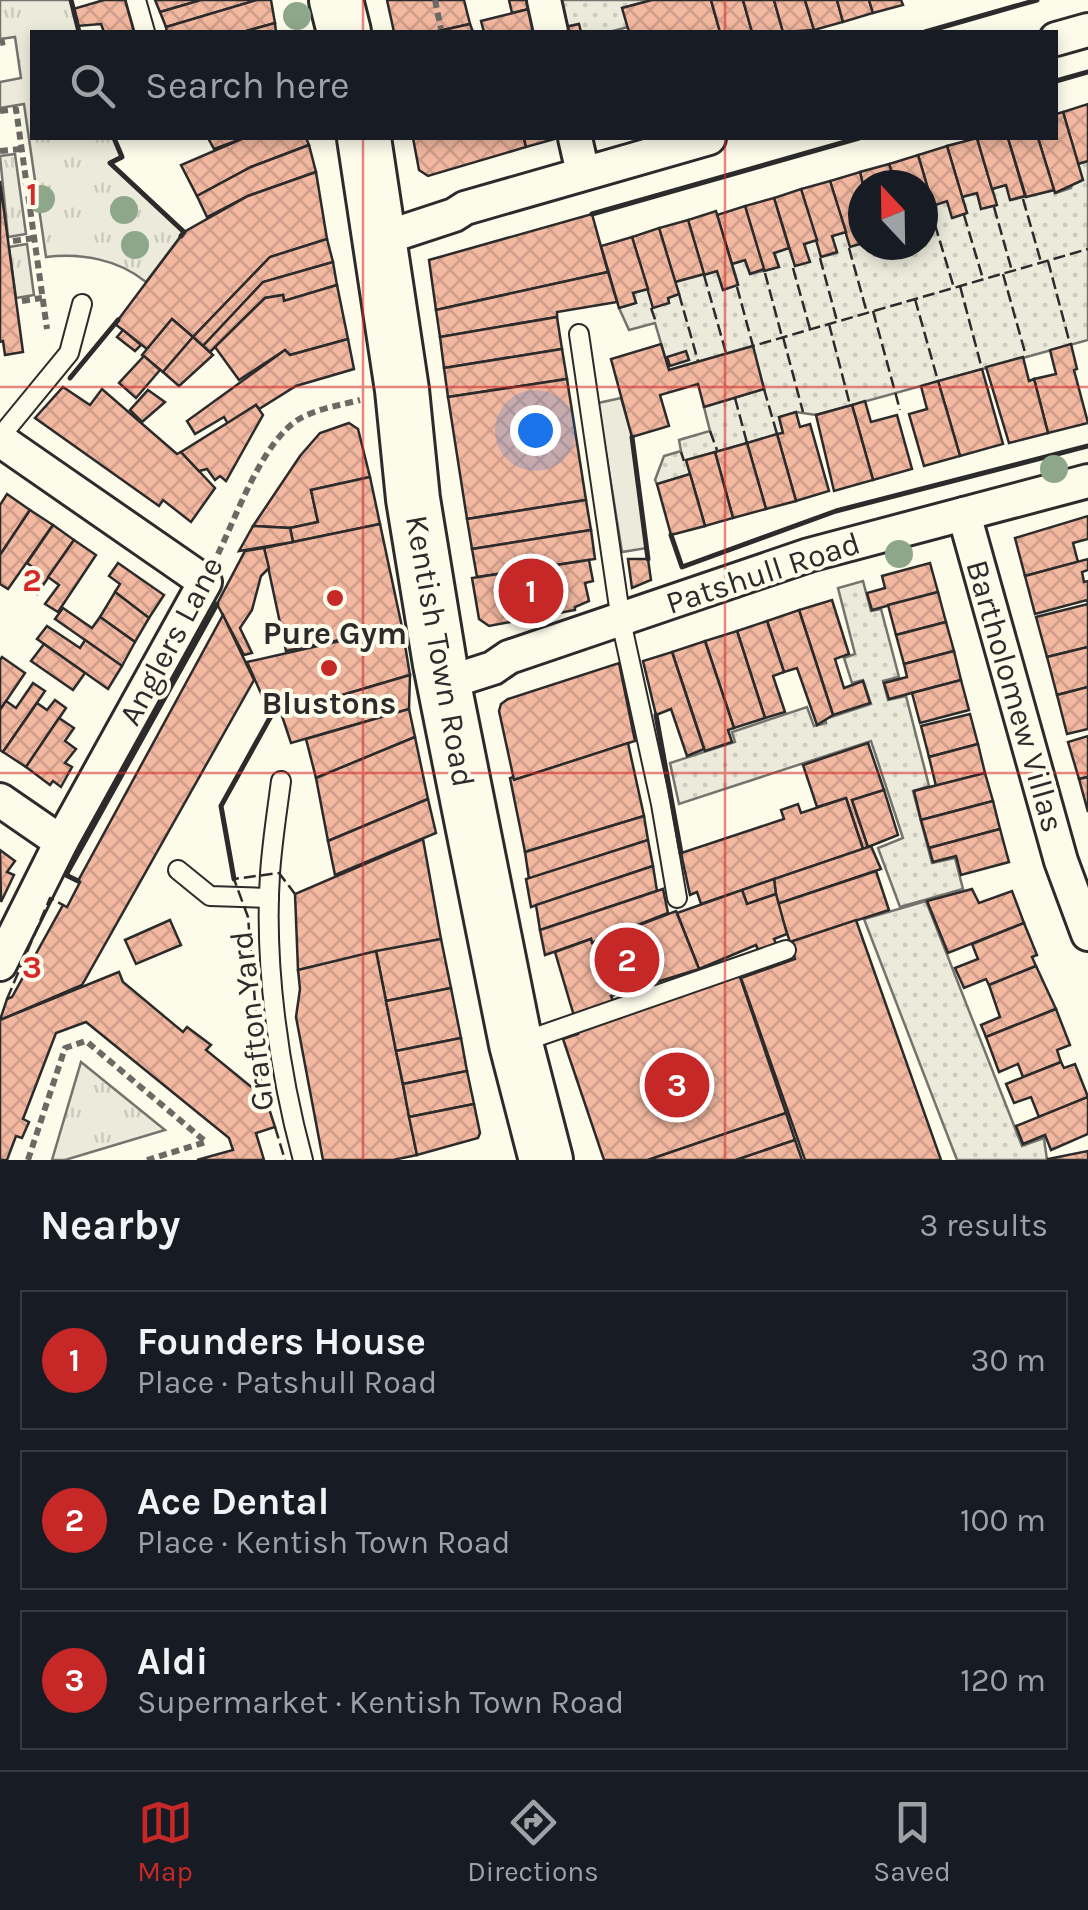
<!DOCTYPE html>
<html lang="en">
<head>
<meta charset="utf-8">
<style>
  body { margin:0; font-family:Karla,sans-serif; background:#242831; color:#f1f3f6 }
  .compass { position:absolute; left:848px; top:170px; width:90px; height:90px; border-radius:50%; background:#171b24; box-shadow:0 5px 15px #0003; rotate:338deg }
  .you { position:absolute; left:535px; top:430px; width:35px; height:35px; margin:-25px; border:8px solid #fff; border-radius:50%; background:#1a73e8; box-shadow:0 0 0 15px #1a73e833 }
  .badge { display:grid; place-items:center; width:65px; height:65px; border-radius:50%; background:#c62828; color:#fff; font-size:32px; font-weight:700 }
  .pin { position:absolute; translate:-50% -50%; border:5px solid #fff; box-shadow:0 2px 10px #0006 }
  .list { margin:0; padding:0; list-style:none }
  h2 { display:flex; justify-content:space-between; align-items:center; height:130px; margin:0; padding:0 40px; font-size:42px }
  h2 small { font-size:32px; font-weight:400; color:#9ea1a6 }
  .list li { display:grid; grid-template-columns:65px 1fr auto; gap:30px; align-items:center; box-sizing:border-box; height:140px; margin:0 20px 20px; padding:0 20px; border:2px solid #363941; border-radius:0px }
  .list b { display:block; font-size:38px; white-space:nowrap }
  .list p { margin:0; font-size:32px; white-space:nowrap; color:#9ea1a6 }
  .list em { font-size:32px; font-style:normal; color:#9ea1a6 }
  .icon { flex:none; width:55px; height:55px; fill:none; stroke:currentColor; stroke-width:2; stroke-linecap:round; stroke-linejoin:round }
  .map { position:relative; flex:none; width:1088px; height:1160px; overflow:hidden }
  .search { position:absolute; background:#171b24; box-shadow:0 5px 15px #0003; left:30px; right:30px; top:30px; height:110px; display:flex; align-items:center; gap:25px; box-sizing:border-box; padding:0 35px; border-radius:0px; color:#9ea1a6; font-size:38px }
  .sheet { height:610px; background:#171b24 }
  nav { display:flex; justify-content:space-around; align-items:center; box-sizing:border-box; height:140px; border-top:2px solid #363941; background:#171b24; font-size:28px; color:#9ea1a6 }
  nav a { display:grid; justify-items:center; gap:5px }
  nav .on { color:#c62828 }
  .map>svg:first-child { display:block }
</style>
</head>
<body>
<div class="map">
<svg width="1088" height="1160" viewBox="0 0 1088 1160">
  <defs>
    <pattern id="grass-tufts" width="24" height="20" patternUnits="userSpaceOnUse" patternTransform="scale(2.5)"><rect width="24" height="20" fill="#ecebdb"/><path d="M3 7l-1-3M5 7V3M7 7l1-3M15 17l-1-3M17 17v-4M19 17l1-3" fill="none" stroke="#cbcabc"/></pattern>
    <pattern id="garden-dots" width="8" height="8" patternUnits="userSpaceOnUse" patternTransform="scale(2.5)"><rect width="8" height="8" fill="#ecebdb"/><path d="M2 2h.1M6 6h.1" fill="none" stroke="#cbcabc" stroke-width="1.8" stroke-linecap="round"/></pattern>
    <pattern id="building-cross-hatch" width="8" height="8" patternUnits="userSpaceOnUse" patternTransform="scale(2.5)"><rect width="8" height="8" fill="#f2b8a0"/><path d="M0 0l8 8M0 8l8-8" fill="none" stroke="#d09e8a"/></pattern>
  </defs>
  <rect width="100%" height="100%" fill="#fdfbea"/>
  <g fill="url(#grass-tufts)" stroke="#74746e" stroke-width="2.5">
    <path d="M0 0H71L79 32H32V138H114L122 157 111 164 184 232 146 282C118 259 81 253 46 257L24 104 0 108V82L21 78 15 37 0 39Z"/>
    <path d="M15 154 26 234 8 237 0 156Z"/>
    <path d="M27 244 34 295 16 298 9 247Z"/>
    <path d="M81 1062 165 1130 65 1160H52Z"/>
  </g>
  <g fill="url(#garden-dots)" stroke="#74746e" stroke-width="2.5">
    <path d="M558 0H652L623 8 628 27 609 32H581L578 24 561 28Z"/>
    <path d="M1088 161V340L816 415 796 412 779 417 783 433 687 460 690 474 657 484 655 480 664 456 681 451 679 440 710 431 704 407 764 389 752 346 669 370 655 323 629 330 619 308 636 303 633 293 648 289 653 307 669 303 668 298 679 294 675 282 717 271 723 290 738 284 732 264 745 260 750 274 779 267 774 253 789 248 795 266 809 261 804 244 817 240 821 257 837 253 832 236 846 232 851 246 863 243 923 245V208L947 201 953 218 967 213 962 197 977 193 981 208 992 189 1006 185 1011 200 1054 190 1056 193 1071 188 1078 164Z"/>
    <path d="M863 581 871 611 881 609 899 677 883 681 888 700 906 696 929 786 913 791 932 863 955 858 963 889 900 907 878 848 903 838 871 741 679 804 670 763 735 742 732 732 807 707 814 726 826 723 825 719 871 704 863 680 852 683 844 658 855 654 838 588Z"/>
    <path d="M926 901 1022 1146 1044 1138 1047 1160H957L864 919Z"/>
  </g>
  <path fill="#eceadb" stroke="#74746e" stroke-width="2.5" d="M621 398 632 437 647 548 622 552 598 403Z"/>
  <g fill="url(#building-cross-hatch)" stroke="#2b2b2b" stroke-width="2.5">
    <path d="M104 0H125L134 32H104L101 24 77 26 73 9Z"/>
    <path d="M155 0H201L160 12Z"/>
    <path d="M201 0H257L166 27 160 12Z"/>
    <path d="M257 0H271L275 23 243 32H167L166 27Z"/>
    <path d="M387 0H464L470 24 434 32H394Z"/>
    <path d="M509 0H527L529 9 512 13Z"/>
    <path d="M652 0H711L720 32H629L622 8Z"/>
    <path d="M711 0H743L752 32H720Z"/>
    <path d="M743 0H774L783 32H752Z"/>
    <path d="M774 0H805L814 30 783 32Z"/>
    <path d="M805 0H837L843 22 814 30Z"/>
    <path d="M837 0H869L873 13 843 22Z"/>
    <path d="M869 0H901L903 5 873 13Z"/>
    <path d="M529 9 535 32H484L481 21Z"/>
    <path d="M275 23 276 32H243Z"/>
    <path d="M470 24 473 32H434L448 29Z"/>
    <path d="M579 24 581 32H563L561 28Z"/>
    <path d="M1088 104V161L1078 164 1063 112Z"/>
    <path d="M1063 112 1083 180 1055 193 1038 138H1056V114Z"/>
    <path d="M208 138H244L214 149Z"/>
    <path d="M244 138H306L309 145 251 167 197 196 181 165Z"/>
    <path d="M413 138H524L526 147 428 176 419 170Z"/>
    <path d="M524 138H558L526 147Z"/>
    <path d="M977 138 997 205 981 209 977 193 962 197 947 146Z"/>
    <path d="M977 138H1008L1025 196 1010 200 1006 185 992 189Z"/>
    <path d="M1008 138H1038L1054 190 1026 197Z"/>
    <path d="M309 145 316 172 248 196 207 217 197 196 251 167Z"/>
    <path d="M947 146 967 213 952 218 947 201 933 206 918 155Z"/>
    <path d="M918 155 933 206 923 208V185H896L889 164Z"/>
    <path d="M889 164 896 185H863L860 172Z"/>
    <path d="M316 172 327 239 270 257 193 337 172 319 147 349 115 324 184 232 248 196Z"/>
    <path d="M860 172 863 185V243L850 247 830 181Z"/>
    <path d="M0 181 23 352 5 355 3 341 0 342Z"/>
    <path d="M830 181 846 232 832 236 837 252 821 257 801 189Z"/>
    <path d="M801 189 817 240 804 244 810 262 795 266 774 198Z"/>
    <path d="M774 198 789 248 774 253 779 267 764 271 745 206Z"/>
    <path d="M745 206 764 269 750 274 745 260 732 264 717 215Z"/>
    <path d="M716 211 738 285 723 290 717 271 704 275 688 220Z"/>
    <path d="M592 214 608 272 436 310 429 260Z"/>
    <path d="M688 220 704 274 675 282 659 228Z"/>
    <path d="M659 228 679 294 668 298 669 303 653 308 632 237Z"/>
    <path d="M632 237 648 289 633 293 636 303 619 308 601 246Z"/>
    <path d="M327 239 333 262 263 282 203 346 193 337 270 257Z"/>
    <path d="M333 262 337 285 284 301 283 295 265 298 210 352 203 346 263 282Z"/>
    <path d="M608 272 617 302 557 312V317L440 337 436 310Z"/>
    <path d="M337 285 348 339 290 355 285 350 239 380 215 347 265 298 283 295 284 301Z"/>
    <path d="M557 317 562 349 444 368 440 337Z"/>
    <path d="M172 319 193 337 163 372 142 355Z"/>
    <path d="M123 330 141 345 135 351 117 337Z"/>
    <path d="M193 337 213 355 179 386 163 372Z"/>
    <path d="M348 339 354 369 296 386 259 409 256 405 228 424 224 417 195 434 187 421 285 350 290 355Z"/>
    <path d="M661 344 669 370 753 346 764 389 704 407 698 384 660 395 669 426 632 437 611 359Z"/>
    <path d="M1071 344 1077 369 1074 370 1088 423 1048 433 1034 379 1056 374 1050 350Z"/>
    <path d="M562 349 567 379 448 397 444 368Z"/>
    <path d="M686 351 689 360 670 366 667 357Z"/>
    <path d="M144 356 160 370 136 398 119 383Z"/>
    <path d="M1023 357 1029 381 1034 379 1048 433 1009 443 986 367Z"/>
    <path d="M982 369 1003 444 960 456 938 381Z"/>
    <path d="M567 379 586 500 467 519 448 397Z"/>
    <path d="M938 381 960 456 924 466 909 414 927 409 921 386Z"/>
    <path d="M63 387 90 405 102 389 177 454 181 452 215 488 191 522 163 500 159 506 35 418Z"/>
    <path d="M148 390 165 402 142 422 130 410Z"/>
    <path d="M865 401 871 422 897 415 912 469 873 480 852 405Z"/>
    <path d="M256 405 263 415 226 481 220 476 215 480 207 469 199 471 181 452Z"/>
    <path d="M852 405 873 480 834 491 816 415Z"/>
    <path d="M796 412 800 427 810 424 829 491 796 501 777 434 783 433 779 417Z"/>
    <path d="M349 423 358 429 370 477 311 490 318 522 290 528 253 526 300 456 320 433Z"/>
    <path d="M777 434 796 501 766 509 747 443Z"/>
    <path d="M747 443 766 509 733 518 715 452Z"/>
    <path d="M715 452 733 518 705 526 686 460Z"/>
    <path d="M690 474 705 526 671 535 657 484Z"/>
    <path d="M370 477 380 524 293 542 290 528 318 522 311 490Z"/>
    <path d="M7 494 30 510 0 555V505Z"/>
    <path d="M586 500 591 530 472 549 467 519Z"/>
    <path d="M30 510 53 525 8 589 0 584V555Z"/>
    <path d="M1088 516V539L1073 543 1078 562 1025 576 1015 538Z"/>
    <path d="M380 524 402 627 286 651 264 548Z"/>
    <path d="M53 525 74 540 37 594 24 585 35 569 27 563Z"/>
    <path d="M253 526 290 528 293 542 239 551Z"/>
    <path d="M591 530 595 559 477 577 472 549Z"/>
    <path d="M74 540 96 555 58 612 45 604 59 585 48 577Z"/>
    <path d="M264 548 269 568 261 576 252 610 240 628 252 653 244 655 217 604 245 551Z"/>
    <path d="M628 559H648L651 580 632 588Z"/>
    <path d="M1088 559V570L1082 572 1084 582 1088 581V604L1087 600 1035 614 1025 576Z"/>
    <path d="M589 560 593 581 585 583 589 601 575 607V610L489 626 479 619 472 578Z"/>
    <path d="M118 563 164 595 149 618 115 592 120 584 109 576Z"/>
    <path d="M930 563 938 592 872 610 867 593 885 588 882 576Z"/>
    <path d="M115 592 149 618 135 642 100 617Z"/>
    <path d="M938 592 946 622 896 635 888 605Z"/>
    <path d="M832 600 849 654 835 659 844 688 863 681 870 703 833 715 799 610Z"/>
    <path d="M1088 604V647L1047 657 1036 617Z"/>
    <path d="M63 608 92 628 100 617 135 642 122 666 55 619Z"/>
    <path d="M799 610 833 715 817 725 797 668 784 672 767 621Z"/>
    <path d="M223 615 254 680 82 985 0 1020 7 999 12 997 63 905 67 907 80 882 78 881Z"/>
    <path d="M767 621 784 672 773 676 785 712 765 718 737 631Z"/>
    <path d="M946 622 954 651 904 664 896 635Z"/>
    <path d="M47 626 80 648 85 640 122 666 108 689 37 639Z"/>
    <path d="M402 627 410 675 271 716 247 662Z"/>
    <path d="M737 631 765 718 734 728 705 641Z"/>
    <path d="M705 641 734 728 728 730 732 742 705 751 672 652Z"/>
    <path d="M44 644 85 673 73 690 31 661Z"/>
    <path d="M1088 647V687L1057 695 1047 657Z"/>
    <path d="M954 651 961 680 889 699 884 683 907 677 904 664Z"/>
    <path d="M672 652 704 749 687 756 671 709 656 715 643 661Z"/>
    <path d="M2 657 25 673 0 710V660Z"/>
    <path d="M619 663 635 741 514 780 499 711 501 704 508 699Z"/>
    <path d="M410 675 409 709 291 743 281 713Z"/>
    <path d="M961 680 969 710 920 723 912 693Z"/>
    <path d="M33 683 45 691 3 752 0 750V710L6 701 16 708Z"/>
    <path d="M1088 687V729L1067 734 1057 695Z"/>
    <path d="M55 700 66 708 26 767 3 752 37 703 47 710Z"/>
    <path d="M409 709 415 737 316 778 306 739Z"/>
    <path d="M970 714 978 744 929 757 921 726Z"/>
    <path d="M59 718 74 728 65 741 76 749 65 763 72 767 61 787 53 781 50 785 26 767Z"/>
    <path d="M1088 736V777L1079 779 1068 742Z"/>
    <path d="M415 737 428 799 328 841 316 778Z"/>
    <path d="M628 743 644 816 525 852 510 778 513 777 514 780Z"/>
    <path d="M868 743 884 790 852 800 868 847 863 849 846 798 817 807 803 765Z"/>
    <path d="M978 744 985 773 936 786 929 757Z"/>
    <path d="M985 773 993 801 921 820 914 791Z"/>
    <path d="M1088 777V812L1079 779Z"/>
    <path d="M884 790 898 835 868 847 852 800Z"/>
    <path d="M846 798 863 849 701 904 697 892 690 895 681 853 784 819 781 810 798 804 801 813Z"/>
    <path d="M428 799 436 833 335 875 328 841Z"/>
    <path d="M993 801 1000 829 929 848 921 820Z"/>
    <path d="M644 816 648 840 529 879 525 852Z"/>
    <path d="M1000 829 1009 862 961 875 956 856 933 862 929 848Z"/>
    <path d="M423 839 441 939 298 970 295 894Z"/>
    <path d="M648 840 653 866 531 907 526 879Z"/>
    <path d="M871 846 881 869 777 904 774 879Z"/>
    <path d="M0 850 15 861 7 872 14 875 1 902Z"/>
    <path d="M653 866 657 891 540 930 536 905Z"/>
    <path d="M876 871 889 910 790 942 777 904Z"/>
    <path d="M774 879 776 894 747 904 742 890Z"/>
    <path d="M663 889 668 913 592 943 591 939 545 955 540 930Z"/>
    <path d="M972 889 979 903 1012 891 1024 923 948 953 927 901Z"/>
    <path d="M742 890 747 904 776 894 787 934 774 939 777 946 759 952 756 945 699 969 677 913Z"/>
    <path d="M676 911 699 969 611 996 614 1003 574 1016 555 952 591 939 592 943Z"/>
    <path d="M170 920 181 945 136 964 125 940Z"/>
    <path d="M856 920 941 1160H805L741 978 795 959 790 942Z"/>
    <path d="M1024 923 1037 955 1032 957 1036 966 989 985 986 979 964 988 955 968 978 959 972 944Z"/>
    <path d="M441 939 451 988 386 1001 376 951Z"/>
    <path d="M376 951 417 1155 393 1160H323L296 1017 300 989 298 970Z"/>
    <path d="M1036 966 1056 1009 986 1037 981 1025 1000 1017 989 985Z"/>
    <path d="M738 971 786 1113 648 1160H604L563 1039 578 1034 575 1027Z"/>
    <path d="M119 972 123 982 183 1032 187 1027 211 1045 206 1050 255 1090 262 1087 275 1127 256 1133 264 1160H197L233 1150 229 1138 86 1022 56 1033 23 1119 29 1122 22 1138 16 1136 7 1160H0V1020Z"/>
    <path d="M451 988 461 1038 396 1051 386 1001Z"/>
    <path d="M1056 1009 1070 1045 1057 1050 1061 1062 1023 1077 1018 1064 999 1072 986 1037Z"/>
    <path d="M461 1038 467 1071 403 1084 396 1051Z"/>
    <path d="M1061 1062 1064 1068 1075 1064 1088 1097 1039 1117 1031 1097 1014 1103 1006 1084Z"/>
    <path d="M467 1071 474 1104 409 1117 403 1084Z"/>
    <path d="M1088 1097V1134L1051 1150 1045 1135 1023 1144 1016 1126Z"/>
    <path d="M474 1104 480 1133 478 1138 417 1155 409 1117Z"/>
    <path d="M786 1113 795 1140 736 1160H648Z"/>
    <path d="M795 1140 802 1160H736Z"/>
    <path d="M1088 1151V1160H1048V1159Z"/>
  </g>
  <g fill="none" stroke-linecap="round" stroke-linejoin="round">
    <defs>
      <g id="lane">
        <path d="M136 0 145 32"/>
        <path d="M579 334 621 621 661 804 677 898"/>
        <path d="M0 437 69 353 82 304"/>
        <path d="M281 781C277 812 272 843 270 874 264 965 279 1072 303 1160"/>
        <path d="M178 870 210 896 269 898"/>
        <path d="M522 1042 786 950"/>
      </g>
      <g id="street">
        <path d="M544 0 551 32"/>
        <path d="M1056 39 1088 30"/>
        <path d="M575 138 583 173"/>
        <path d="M381 239 454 215 465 208 709 138"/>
        <path d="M0 440 205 582 61 842 0 964"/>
        <path d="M964 514 1061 861 1088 934"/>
        <path d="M443 684 493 668 509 657 809 555 1088 481"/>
        <path d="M0 800 61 842"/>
      </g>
      <g id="primary">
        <path d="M336 0 344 32"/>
        <path d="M364 138 402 390 413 499 440 664 516 1044 546 1160"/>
      </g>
    </defs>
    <use href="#lane" stroke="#2b2b2b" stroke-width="22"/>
    <use href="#street" stroke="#2b2b2b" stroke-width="38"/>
    <use href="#primary" stroke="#2b2b2b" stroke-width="58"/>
    <g stroke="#6a6964" stroke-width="6" stroke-dasharray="8 5" stroke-linecap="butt">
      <path d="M435 0 441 29"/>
      <path d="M0 43 5 42"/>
      <path d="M0 111 16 109 47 329"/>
      <path d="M0 151 21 149"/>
      <path d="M13 241 34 238"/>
      <path d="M22 301 42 298"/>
      <path d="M218 554C237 515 262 442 299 419 316 409 341 405 360 400"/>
      <path d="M28 1160 65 1048 86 1041 206 1142 147 1160"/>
    </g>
    <use href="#lane" stroke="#fdfbea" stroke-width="18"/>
    <use href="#street" stroke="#fdfbea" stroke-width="32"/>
    <use href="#primary" stroke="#fdfbea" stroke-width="52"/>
    <g stroke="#2b2b2b" stroke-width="2.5" stroke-dasharray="12 5" stroke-linecap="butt">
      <path d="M1023 199 1041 262"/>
      <path d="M994 207 1012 271"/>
      <path d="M930 208 954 288"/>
      <path d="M964 215 983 279"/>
      <path d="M849 248 867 313"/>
      <path d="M820 258 837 321"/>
      <path d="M1048 261 1070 344"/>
      <path d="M793 268 810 329"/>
      <path d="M765 273 782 337"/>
      <path d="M1003 274 1026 356"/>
      <path d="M704 275 726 353"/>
      <path d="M960 286 982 369"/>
      <path d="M737 287 753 346 1088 249"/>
      <path d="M679 294 698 361"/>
      <path d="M915 299 938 381"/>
      <path d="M651 308 656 322"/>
      <path d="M873 311 900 410"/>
      <path d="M829 324 850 405"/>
      <path d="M783 337 803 412"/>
      <path d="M764 389 777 434"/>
      <path d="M735 398 747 443"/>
      <path d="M710 431 717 450"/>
      <path d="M681 452 684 461"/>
      <path d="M7 999 50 898 63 905"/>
      <path d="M262 1087 248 917 234 879 279 873 295 894"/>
      <path d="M275 1127 285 1160"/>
    </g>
    <g stroke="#2b2b2b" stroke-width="5">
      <path d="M71 0 79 32"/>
      <path d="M925 32 1037 0"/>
      <path d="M1056 81 1088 72"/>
      <path d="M114 138 122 157 110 163 184 232 181 236"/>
      <path d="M592 214 859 138"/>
      <path d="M70 378 118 320"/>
      <path d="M632 437 648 559"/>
      <path d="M671 535 682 567 836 511 1088 446"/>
      <path d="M656 715 681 853"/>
      <path d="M234 879 221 806 271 716"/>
      <path d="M78 881 66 875 217 604"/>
    </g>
  </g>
  <g fill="#8ea78a">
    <circle cx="297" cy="16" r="14"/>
    <circle cx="41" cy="199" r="14"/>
    <circle cx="124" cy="210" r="14"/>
    <circle cx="135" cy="245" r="14"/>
    <circle cx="1054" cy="469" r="14"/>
    <circle cx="899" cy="554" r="14"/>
  </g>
  <path fill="none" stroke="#d62828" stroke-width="2.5" stroke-opacity="0.55" d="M363 0V32M725 0V32M363 138V1160M725 138V1160M0 387H1088M0 773H1088"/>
  <g fill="#c62828" stroke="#fdfbea" stroke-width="4">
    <circle cx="335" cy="598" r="10"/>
    <circle cx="329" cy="668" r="10"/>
  </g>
  <g text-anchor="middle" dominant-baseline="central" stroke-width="8" stroke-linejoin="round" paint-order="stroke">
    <g font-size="32" fill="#2b2b2b" stroke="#fdfbea">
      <text transform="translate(763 573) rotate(-18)">Patshull Road</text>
      <text transform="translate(171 641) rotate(-62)">Anglers Lane</text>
      <text transform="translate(440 651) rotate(80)">Kentish Town Road</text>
      <text transform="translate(1015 696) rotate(74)">Bartholomew Villas</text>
      <text transform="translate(252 1021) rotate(-97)">Grafton Yard</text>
    </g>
    <g font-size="32" font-weight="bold" fill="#2b2b2b" stroke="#fdfbea">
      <text x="335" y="633">Pure Gym</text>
      <text x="329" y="703">Blustons</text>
    </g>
  </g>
  <g font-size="32" text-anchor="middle" font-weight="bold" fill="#d62828" stroke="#fdfbea" stroke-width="8" stroke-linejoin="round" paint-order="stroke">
    <text x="32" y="205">1</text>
    <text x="32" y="591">2</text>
    <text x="32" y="978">3</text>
  </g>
</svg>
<svg class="compass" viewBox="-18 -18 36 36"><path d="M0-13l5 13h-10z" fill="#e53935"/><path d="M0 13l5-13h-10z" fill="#9ea1a6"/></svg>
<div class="you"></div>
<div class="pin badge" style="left:531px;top:591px">1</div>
<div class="pin badge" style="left:627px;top:960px">2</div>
<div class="pin badge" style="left:677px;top:1085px">3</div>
<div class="search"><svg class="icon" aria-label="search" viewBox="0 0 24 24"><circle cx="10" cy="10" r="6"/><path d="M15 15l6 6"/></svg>Search here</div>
</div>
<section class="sheet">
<h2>Nearby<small>3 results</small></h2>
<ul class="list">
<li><span class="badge">1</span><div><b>Founders House</b><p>Place · Patshull Road</p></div><em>30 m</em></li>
<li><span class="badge">2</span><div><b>Ace Dental</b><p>Place · Kentish Town Road</p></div><em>100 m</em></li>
<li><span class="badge">3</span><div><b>Aldi</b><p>Supermarket · Kentish Town Road</p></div><em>120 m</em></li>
</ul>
</section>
<nav>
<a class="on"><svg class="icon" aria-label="map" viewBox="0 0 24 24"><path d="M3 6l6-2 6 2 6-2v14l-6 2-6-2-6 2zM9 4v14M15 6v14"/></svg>Map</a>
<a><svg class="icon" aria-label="directions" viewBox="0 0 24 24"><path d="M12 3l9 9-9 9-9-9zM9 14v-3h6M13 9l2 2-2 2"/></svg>Directions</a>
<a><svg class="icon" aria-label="saved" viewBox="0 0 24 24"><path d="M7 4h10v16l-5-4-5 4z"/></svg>Saved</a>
</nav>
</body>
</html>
